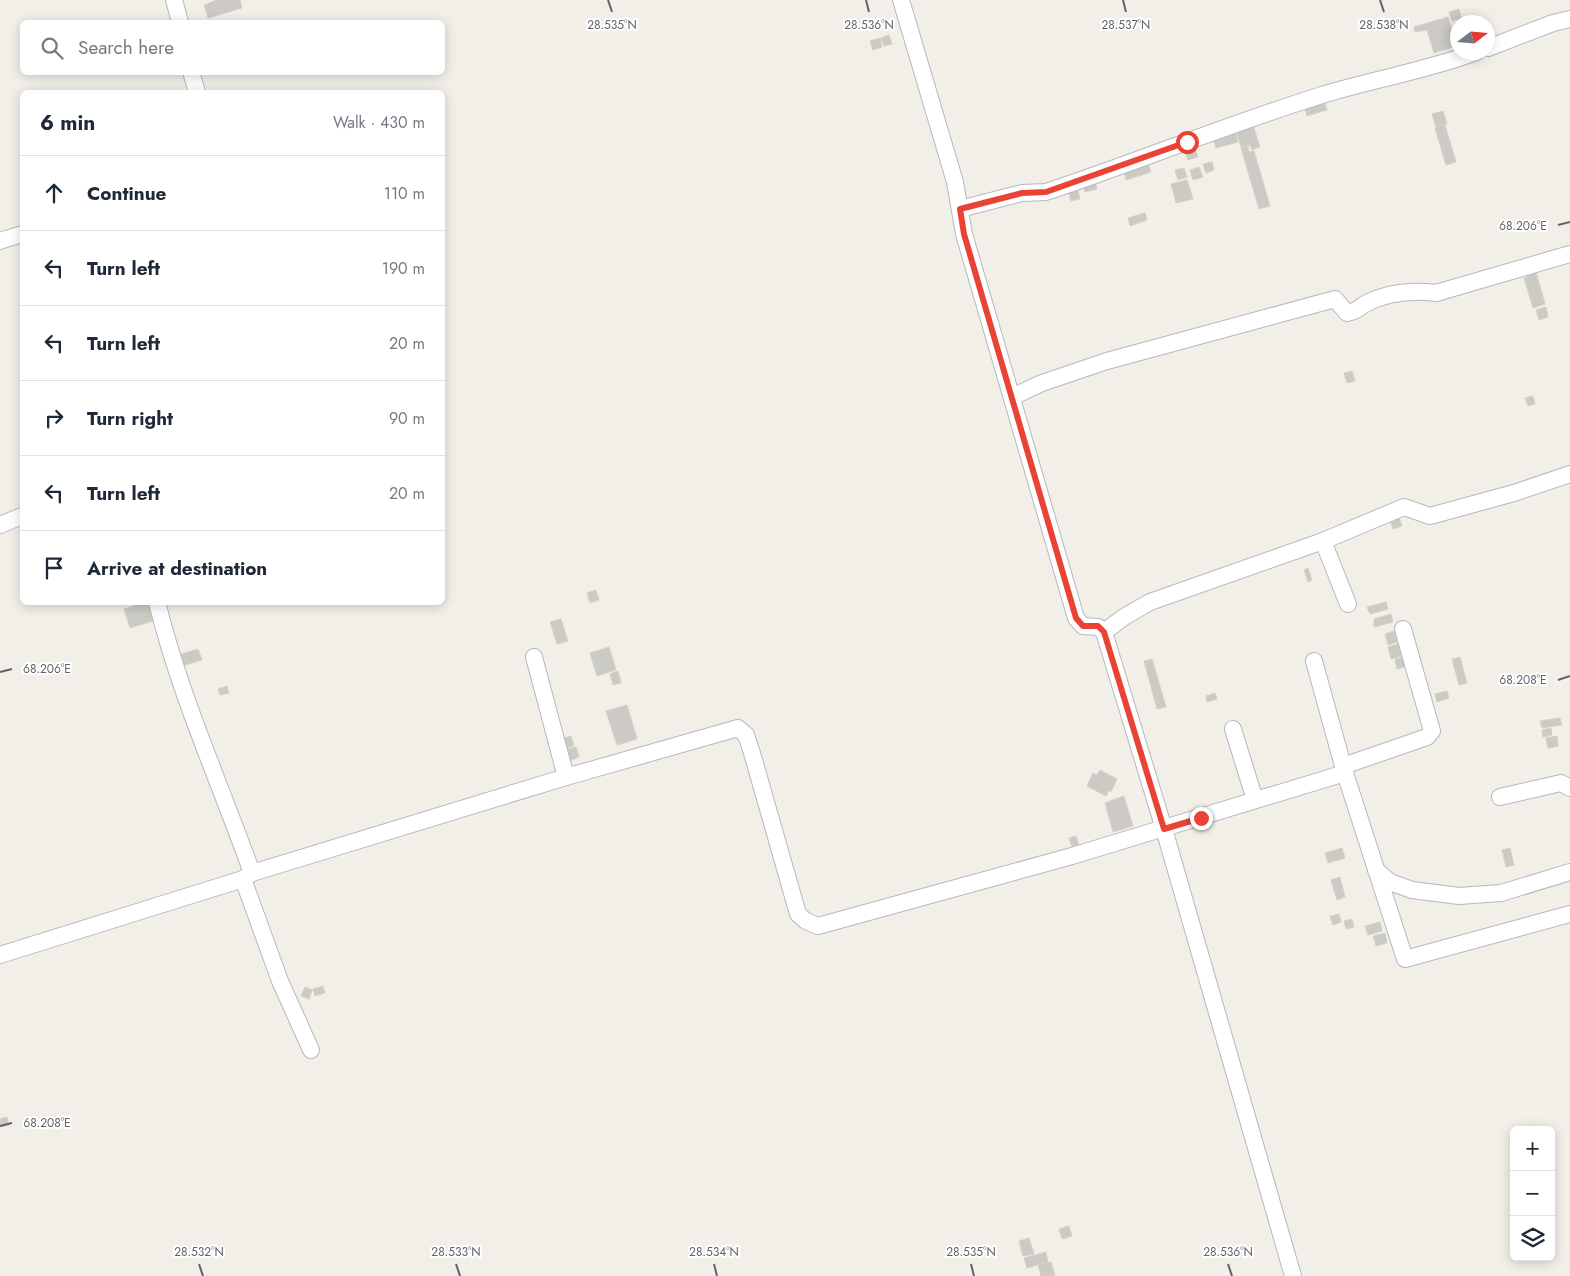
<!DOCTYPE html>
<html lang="en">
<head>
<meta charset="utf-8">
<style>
  body { margin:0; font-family:Jost,sans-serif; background:#f2f2f3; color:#1f2937 }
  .controls { position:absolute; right:15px; bottom:15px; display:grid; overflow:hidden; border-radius:8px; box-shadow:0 2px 12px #0003 }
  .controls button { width:45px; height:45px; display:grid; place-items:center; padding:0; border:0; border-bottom:1px solid #e0e1e3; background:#fff; color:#1f2937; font:25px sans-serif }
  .compass { position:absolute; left:1450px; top:15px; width:45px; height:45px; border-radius:50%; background:#fff; box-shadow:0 2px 12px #0003; rotate:74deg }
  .stop { position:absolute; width:15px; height:15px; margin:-11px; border:4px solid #ea4335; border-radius:50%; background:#fff }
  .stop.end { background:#ea4335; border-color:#fff; box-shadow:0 1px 5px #0008 }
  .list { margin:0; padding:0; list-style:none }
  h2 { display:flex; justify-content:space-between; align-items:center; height:65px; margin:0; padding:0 20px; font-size:21px }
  h2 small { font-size:16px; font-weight:400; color:#747a83 }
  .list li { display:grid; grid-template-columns:32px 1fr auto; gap:15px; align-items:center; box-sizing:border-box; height:75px; padding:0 20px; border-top:1px solid #e0e1e3 }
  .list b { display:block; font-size:19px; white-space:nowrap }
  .list em { font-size:16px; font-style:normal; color:#747a83 }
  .icon { flex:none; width:28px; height:28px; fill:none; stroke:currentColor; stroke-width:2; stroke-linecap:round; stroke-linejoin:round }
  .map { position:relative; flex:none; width:1570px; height:1276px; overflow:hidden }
  .search { position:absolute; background:#fff; box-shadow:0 2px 12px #0003; left:20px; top:20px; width:425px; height:55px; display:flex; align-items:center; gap:12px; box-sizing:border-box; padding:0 18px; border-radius:8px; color:#747a83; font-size:19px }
  .panel { position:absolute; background:#fff; box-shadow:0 2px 12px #0003; left:20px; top:90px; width:425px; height:515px; border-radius:8px }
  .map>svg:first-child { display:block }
</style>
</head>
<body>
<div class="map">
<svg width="1570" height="1276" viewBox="0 0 1570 1276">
  <rect width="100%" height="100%" fill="#f1efe8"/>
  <g fill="#cccac5" stroke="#d6d1c6">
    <path d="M240 0 242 8 208 18 204 5 217 0Z"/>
    <path d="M1459 9 1461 18 1452 21 1449 12Z"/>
    <path d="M1448 17 1456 46 1434 53 1427 30 1415 32 1414 27Z"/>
    <path d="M889 35 892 44 884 46 881 38Z"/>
    <path d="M880 38 882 47 873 50 870 41Z"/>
    <path d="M1324 100 1327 110 1307 116 1304 106Z"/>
    <path d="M1443 111 1447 124 1436 127 1432 114Z"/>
    <path d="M1253 125 1260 147 1252 150 1250 145 1241 147 1236 130Z"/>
    <path d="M1445 125 1456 162 1446 165 1435 128Z"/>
    <path d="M1235 131 1238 142 1216 148 1213 138Z"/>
    <path d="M1248 146 1249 152 1254 151 1270 206 1259 209 1241 148Z"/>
    <path d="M1195 148 1198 157 1188 160 1185 151Z"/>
    <path d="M1212 162 1214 170 1206 173 1203 164Z"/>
    <path d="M1148 163 1151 172 1126 180 1124 170Z"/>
    <path d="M1199 167 1203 177 1193 180 1190 170Z"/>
    <path d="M1184 168 1187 177 1178 180 1175 170Z"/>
    <path d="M1187 180 1193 199 1176 203 1171 184Z"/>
    <path d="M1095 181 1097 189 1085 192 1082 184Z"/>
    <path d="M1077 187 1080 199 1071 201 1068 190Z"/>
    <path d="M1145 213 1147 220 1130 226 1128 218Z"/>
    <path d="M1535 269 1545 304 1533 308 1524 278 1528 277 1526 271Z"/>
    <path d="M1546 307 1548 317 1539 320 1536 310Z"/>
    <path d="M1352 371 1355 381 1347 383 1344 373Z"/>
    <path d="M1533 396 1535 404 1528 406 1525 398Z"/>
    <path d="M1398 514 1402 526 1393 529 1389 517Z"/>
    <path d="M1308 568 1312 580 1308 582 1304 570Z"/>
    <path d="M596 590 599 600 590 603 587 593Z"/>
    <path d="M146 602H150L156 620 130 628 124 609Z"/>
    <path d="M1386 602 1388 609 1370 614 1367 607Z"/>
    <path d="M1391 614 1393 622 1374 627V619Z"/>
    <path d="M561 619 568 641 557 644 550 622Z"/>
    <path d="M1394 631 1397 642 1388 645 1385 634Z"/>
    <path d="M1398 644 1401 656 1391 659 1388 647Z"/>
    <path d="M609 647 616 670 597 676 590 653Z"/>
    <path d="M198 649 202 660 178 667 175 656Z"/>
    <path d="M1404 657 1407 666 1397 669 1395 659Z"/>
    <path d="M1460 657 1467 683 1459 685 1452 659Z"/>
    <path d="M1152 659 1166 707 1157 709 1144 661Z"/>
    <path d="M618 671 621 683 613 685 610 674Z"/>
    <path d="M227 686 229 693 220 695 218 689Z"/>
    <path d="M1447 691 1449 698 1437 702 1435 694Z"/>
    <path d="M1215 693 1217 699 1207 702 1206 696Z"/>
    <path d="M627 705 637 739 617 745 606 711Z"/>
    <path d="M1560 718 1562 725 1542 728 1540 721Z"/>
    <path d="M1551 728 1552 735 1543 737 1542 730Z"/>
    <path d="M571 736 574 746 562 750 558 740Z"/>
    <path d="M1557 736 1558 746 1548 748 1546 738Z"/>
    <path d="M576 747 579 757 569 761 565 750Z"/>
    <path d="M1100 770 1117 779 1111 792 1109 790 1106 796 1087 786 1093 773 1097 775Z"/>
    <path d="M1124 796 1133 826 1113 832 1105 803Z"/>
    <path d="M1076 836 1079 845 1072 847 1069 838Z"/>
    <path d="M1342 848 1345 858 1328 863 1325 853Z"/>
    <path d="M1510 848 1514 865 1506 867 1502 850Z"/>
    <path d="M1340 877 1345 897 1337 900 1331 880Z"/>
    <path d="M1339 914 1341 922 1333 925 1330 916Z"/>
    <path d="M1352 919 1354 927 1346 929 1344 921Z"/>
    <path d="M1380 922 1382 931 1368 935 1365 926Z"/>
    <path d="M1385 933 1387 943 1376 946 1373 936Z"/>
    <path d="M323 986 325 993 315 996 313 989Z"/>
    <path d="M305 987 312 990 309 999 301 996Z"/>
    <path d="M7 1117 9 1125 1 1127 0 1119Z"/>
    <path d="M1069 1226 1072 1236 1062 1239 1059 1229Z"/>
    <path d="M1029 1238 1034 1254 1023 1256 1019 1241Z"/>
    <path d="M1046 1252 1048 1262 1027 1268 1024 1258Z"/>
    <path d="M1051 1262 1055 1276H1041L1038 1265Z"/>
  </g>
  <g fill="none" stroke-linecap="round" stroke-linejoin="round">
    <defs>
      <g id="minor">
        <path d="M174 0 180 22"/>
        <path d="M901 0 955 182 964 234 1076 618 1083 626 1098 627 1104 632 1164 829 1293 1276"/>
        <path d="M1488 48 1553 23 1570 19"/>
        <path d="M191 72 197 92"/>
        <path d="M960 209 1022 193 1046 192C1139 161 1229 124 1322 95 1373 79 1426 71 1476 52"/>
        <path d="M0 241 22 234"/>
        <path d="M1012 397 1042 383 1107 361 1335 299 1347 313C1361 310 1357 308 1367 303 1389 292 1412 290 1436 293L1570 254"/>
        <path d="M0 525 22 516"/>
        <path d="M1323 541 1348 604"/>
        <path d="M157 602C180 696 220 783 252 873"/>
        <path d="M1104 632 1124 617 1150 602 1323 541 1404 507 1430 516 1514 493 1570 474"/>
        <path d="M534 657 566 777"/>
        <path d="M1314 661 1345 773 1405 959 1570 914"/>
        <path d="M1233 729 1255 800"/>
        <path d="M1343 766 1427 737 1432 731 1403 629"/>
        <path d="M1500 797 1561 783 1570 788"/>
        <path d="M1376 870 1390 882 1412 890 1459 896 1501 893 1570 872"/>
        <path d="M243 879 280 981 311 1050"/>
        <path d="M0 955 243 879 252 873 566 777 738 728 746 735 752 753 798 914 806 921 818 926 1072 856 1345 773"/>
      </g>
    </defs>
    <use href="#minor" stroke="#b5b8bc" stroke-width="18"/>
    <use href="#minor" stroke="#fff" stroke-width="16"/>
  </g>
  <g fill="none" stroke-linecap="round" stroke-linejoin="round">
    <path stroke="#ea4335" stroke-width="6" d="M1187 142 1046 192 1022 193 960 209 964 234 1076 618 1083 626H1098L1104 632 1164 829 1201 818"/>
  </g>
  <path fill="none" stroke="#5f6368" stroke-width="2" d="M608 0 612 12M866 0 869 12M1123 0 1126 12M1380 0 1384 12M1558 225 1570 222M0 672 12 669M1558 680 1570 676M0 1126 12 1123M199 1264 203 1276M456 1264 460 1276M714 1264 717 1276M971 1264 974 1276M1228 1264 1232 1276"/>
  <g font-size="12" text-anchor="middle" fill="#5f6368" stroke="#fff" stroke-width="4" stroke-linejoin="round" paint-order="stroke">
    <text x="612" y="29">28.535°N</text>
    <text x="869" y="29">28.536°N</text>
    <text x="1126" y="29">28.537°N</text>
    <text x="1384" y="29">28.538°N</text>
    <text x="1523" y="230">68.206°E</text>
    <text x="47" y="673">68.206°E</text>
    <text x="1523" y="684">68.208°E</text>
    <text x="47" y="1127">68.208°E</text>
    <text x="199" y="1256">28.532°N</text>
    <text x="456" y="1256">28.533°N</text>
    <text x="714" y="1256">28.534°N</text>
    <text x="971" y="1256">28.535°N</text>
    <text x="1228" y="1256">28.536°N</text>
  </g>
</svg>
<div class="controls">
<button>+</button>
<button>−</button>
<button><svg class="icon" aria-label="layers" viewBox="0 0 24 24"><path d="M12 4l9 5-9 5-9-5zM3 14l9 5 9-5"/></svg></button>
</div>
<svg class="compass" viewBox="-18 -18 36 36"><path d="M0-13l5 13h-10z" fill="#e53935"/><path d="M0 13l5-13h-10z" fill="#747a83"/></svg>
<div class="stop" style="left:1187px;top:142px"></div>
<div class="stop end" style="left:1201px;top:818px"></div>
<div class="search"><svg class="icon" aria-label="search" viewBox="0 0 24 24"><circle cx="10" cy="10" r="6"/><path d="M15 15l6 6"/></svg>Search here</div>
<section class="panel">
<h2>6 min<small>Walk · 430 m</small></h2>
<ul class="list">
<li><svg class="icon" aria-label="ahead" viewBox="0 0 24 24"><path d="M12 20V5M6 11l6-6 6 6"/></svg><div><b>Continue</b></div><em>110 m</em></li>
<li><svg class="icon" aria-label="left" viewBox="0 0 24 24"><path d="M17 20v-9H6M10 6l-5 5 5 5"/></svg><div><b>Turn left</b></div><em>190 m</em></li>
<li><svg class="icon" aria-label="left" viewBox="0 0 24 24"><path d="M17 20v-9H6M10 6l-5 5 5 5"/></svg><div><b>Turn left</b></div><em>20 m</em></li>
<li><svg class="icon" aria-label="right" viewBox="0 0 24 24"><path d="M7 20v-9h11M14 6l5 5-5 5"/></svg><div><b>Turn right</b></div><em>90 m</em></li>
<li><svg class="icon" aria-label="left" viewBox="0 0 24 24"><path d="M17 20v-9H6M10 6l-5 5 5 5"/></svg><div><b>Turn left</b></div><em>20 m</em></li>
<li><svg class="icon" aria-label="arrive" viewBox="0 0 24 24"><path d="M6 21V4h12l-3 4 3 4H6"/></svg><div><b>Arrive at destination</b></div></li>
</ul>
</section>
</div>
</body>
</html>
